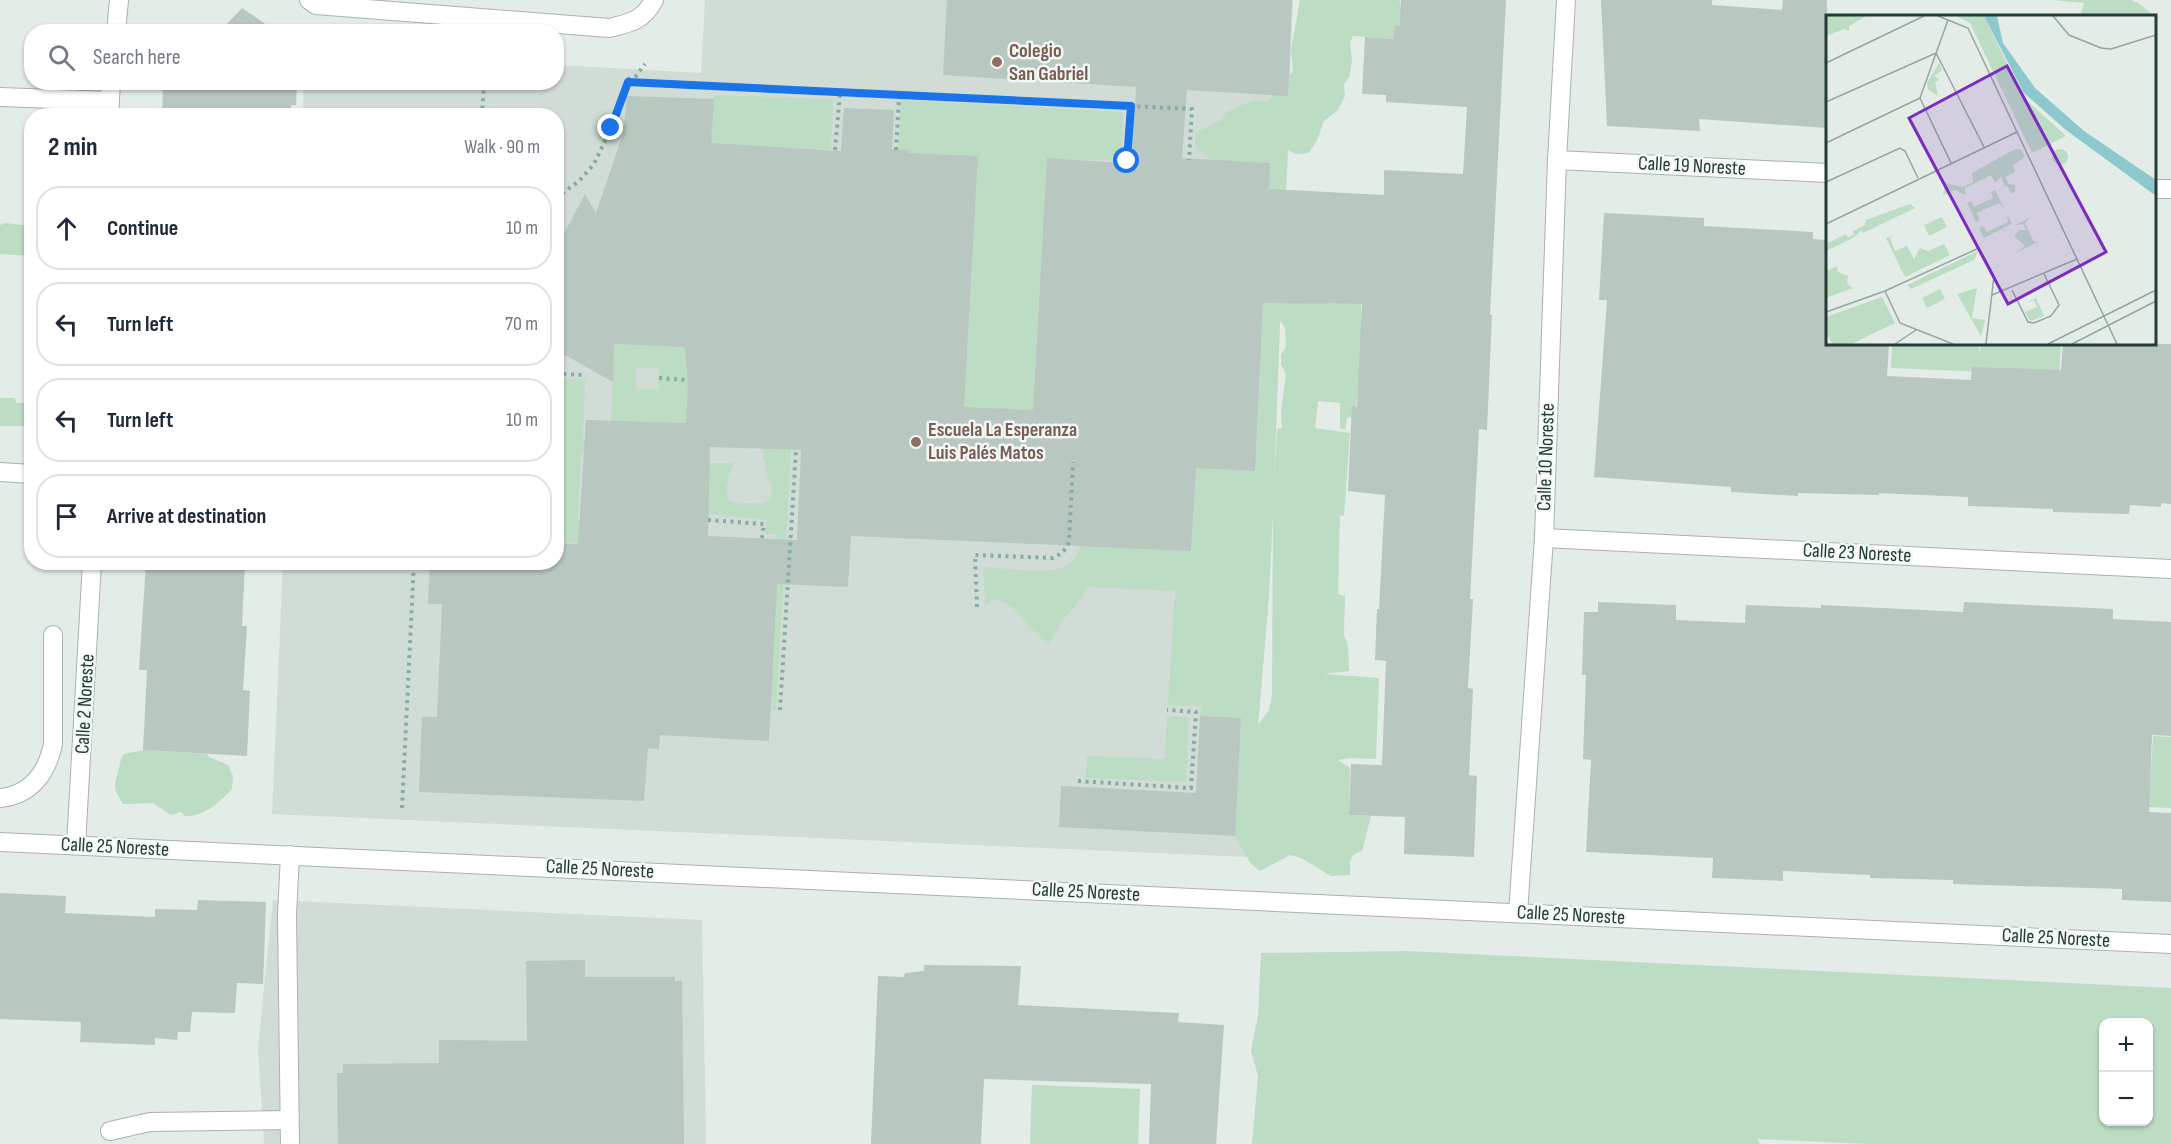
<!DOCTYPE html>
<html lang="en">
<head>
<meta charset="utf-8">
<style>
  body { margin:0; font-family:"Sofia Sans Condensed",sans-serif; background:#f6f6f7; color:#1f2937 }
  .controls { position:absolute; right:18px; bottom:18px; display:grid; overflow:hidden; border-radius:12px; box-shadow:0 2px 4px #0004 }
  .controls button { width:54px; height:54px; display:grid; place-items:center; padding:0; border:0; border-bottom:2px solid #e0e1e3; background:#fff; color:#1f2937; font:30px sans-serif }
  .stop { position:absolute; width:18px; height:18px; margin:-14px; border:4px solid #1a73e8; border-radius:50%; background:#fff }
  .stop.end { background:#1a73e8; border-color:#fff; box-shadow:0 2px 6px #0008 }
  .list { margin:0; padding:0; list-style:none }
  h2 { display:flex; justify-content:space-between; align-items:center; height:78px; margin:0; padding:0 24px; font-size:26px }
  h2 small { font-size:20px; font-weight:400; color:#747a83 }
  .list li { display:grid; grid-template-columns:39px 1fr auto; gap:18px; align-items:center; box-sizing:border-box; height:84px; margin:0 12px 12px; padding:0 12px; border:2px solid #e0e1e3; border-radius:24px }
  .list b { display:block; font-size:22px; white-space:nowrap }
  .list em { font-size:20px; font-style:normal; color:#747a83 }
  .icon { flex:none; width:33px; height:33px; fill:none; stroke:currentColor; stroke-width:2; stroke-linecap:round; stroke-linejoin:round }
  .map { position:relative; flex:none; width:2171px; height:1144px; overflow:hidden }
  .search { position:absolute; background:#fff; box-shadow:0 2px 4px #0004; left:24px; top:24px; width:540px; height:66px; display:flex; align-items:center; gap:15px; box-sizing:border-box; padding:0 21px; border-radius:24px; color:#747a83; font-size:22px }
  .panel { position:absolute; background:#fff; box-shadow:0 2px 4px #0004; left:24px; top:108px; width:540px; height:462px; border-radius:24px }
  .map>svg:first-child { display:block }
</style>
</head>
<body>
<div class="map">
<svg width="2171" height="1144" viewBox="0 0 2171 1144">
  <rect width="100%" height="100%" fill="#e3ece7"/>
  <g fill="#d1dcd6">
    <path d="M705 0H1293L1269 595 1247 857 272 814 283 563 556 562V116L303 115 304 83 556 82 557 65 701 73Z"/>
    <path d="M273 900 702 920 706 1144H264L258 1049Z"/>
  </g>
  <g fill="#bcdcc3" fill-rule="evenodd">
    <path d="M1300 0H1398L1400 1 1404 25 1395 26 1393 39 1353 36 1350 42 1352 61 1349 77 1344 84 1345 96 1338 110 1324 121 1317 140 1309 153 1296 154 1288 150 1282 278 1321 288 1327 304H1361L1363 348 1355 417 1347 418 1345 430 1340 428V403L1318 401 1315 428 1350 433 1344 516 1340 515 1338 594 1345 596 1344 635 1348 645 1349 671 1324 674 1379 678 1376 759 1350 758 1338 760 1350 768 1349 815 1371 816 1362 851 1353 855 1350 862V875L1331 876 1301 858 1290 855 1260 871 1251 864 1235 836 1241 719 1200 716 1201 706 1168 705 1175 591 1088 587 1078 603 1061 622 1049 645C1042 638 1034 631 1027 624 1017 611 1009 600 992 600L985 605 983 567C1001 568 1047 574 1061 568 1070 564 1076 557 1080 548L1084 465 1191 551 1195 479 1164 466 1255 471 1270 164 1212 160 1195 146V134L1211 125 1221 121 1227 111 1255 100 1268 102 1293 71 1291 50ZM1280 321 1285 328 1286 346 1281 355V364L1286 375 1281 412 1282 428 1277 429 1274 485ZM1273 514 1272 696 1269 710 1258 725 1269 595Z"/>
    <path d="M2052 0H2131L2138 3 2154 16H2080L2084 3Z"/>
    <path d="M714 95 833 99 831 149 757 147 695 223 711 137Z"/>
    <path d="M901 100 1123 112 1121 160 1047 159 1034 384 1103 436 1028 410 973 407 971 430 964 408 978 157 898 152Z"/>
    <path d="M5 223 31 226V256L0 254V225Z"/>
    <path d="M614 344 691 347 686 423 611 421ZM636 368H659L658 390 636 389Z"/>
    <path d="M1892 344H1979V354L1981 344H2061L2059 375 1891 368Z"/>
    <path d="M556 378 585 380 583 441 615 442 581 453 578 519 579 523 655 547 557 541Z"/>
    <path d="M0 398H15L16 403H31V426H0Z"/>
    <path d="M760 449 791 450 776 710H770L779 539 774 534H766L767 520 709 514V463H733L726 488 729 501C737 505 740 503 748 503 763 503 770 507 772 487 765 475 767 461 760 449Z"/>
    <path d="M1167 716 1189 717 1186 782 1086 778 1087 756 1165 759Z"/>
    <path d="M2153 736 2171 737V808L2129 806 2150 784Z"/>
    <path d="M143 750 207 754 209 757 228 765 233 776 232 789C220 802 204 817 185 816L181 812 171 815 153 803 123 804C112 786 114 787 119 769 120 763 120 760 124 754Z"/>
    <path d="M1407 951 2171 988V1144H1870L1757 1139 1760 1144H1252L1258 1076 1251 1051 1258 1016 1261 953ZM2104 1022H2148V1122H2104Z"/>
    <path d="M1032 1085 1140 1089 1138 1144H1030Z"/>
  </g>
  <g fill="#b8c7c0" fill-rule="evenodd">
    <path d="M947 0H1292L1288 96 1187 90 1182 158 1270 163 1269 189 1384 195V170L1463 174 1467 107 1386 102V95L1362 94 1365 37 1393 39 1395 25 1400 26 1401 0H1506L1490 315H1492L1487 430 1479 429 1470 599H1473L1468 688 1473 689 1469 775 1477 776 1474 857 1404 854 1405 817 1349 815 1351 764 1382 765 1386 661 1375 660 1377 609H1379L1385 495 1348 491 1352 406 1357 407 1362 304 1263 303 1255 471 1196 468 1191 551 851 536 848 587 777 584 769 741 660 735 659 749 648 748 644 801 419 792 422 717H437L442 604H428L430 562H556V543L578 544 586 420 686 423 688 384 685 347 614 344 613 382 556 350V249L585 194 596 213 623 134 627 96 714 99 711 143 841 151 844 108 894 110 892 149 909 150V153L978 156 964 407 1033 410 1047 158 1121 163 1122 160 1132 161 1136 87 943 75ZM710 447 801 450 797 540 708 536Z"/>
    <path d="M1601 0H1712V5L1782 10 1783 0H1827V128L1699 119 1700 131 1607 126Z"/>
    <path d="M242 8 277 32H219Z"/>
    <path d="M168 82H297L296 105H291V116H162L163 88Z"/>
    <path d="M1604 213 1704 218V226L1813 232V239L1827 240V344H1889L1887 376 1971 380 1972 367 2061 370 2063 344H2171V504L2161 503V507L2130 505 2129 514 2053 512V509L1968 506V497L1879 493V495L1798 493V496L1731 492V487L1594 477 1607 300H1599Z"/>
    <path d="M146 562H245L242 626H247L243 690 250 691 247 756 143 750 147 670H139Z"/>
    <path d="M1598 602 1676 605V620L1745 623 1746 605 1821 608V605L1963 612 1964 602 2113 609V619L2171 622V736L2152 735 2149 812 2171 813V902L2122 900V889L1953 884V880L1870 878V875L1783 871V881L1712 878 1713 858 1586 852 1591 760 1583 759 1586 675H1582L1584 612H1598Z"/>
    <path d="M1200 716 1241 718 1235 836 1059 827 1061 786 1196 793Z"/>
    <path d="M0 893 66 896 65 913 155 917V909L197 910 198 900 266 902 263 984 237 983 235 1013 192 1012 190 1032H178L177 1040 155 1038V1045L80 1042 81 1022 0 1019Z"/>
    <path d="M585 960V977H675V981H682L684 1144H338L337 1073H343V1064L439 1063V1040L527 1041 526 961Z"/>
    <path d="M924 965 1021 966 1018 1005 1179 1013 1178 1022 1224 1025 1216 1144H1149L1151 1084 984 1079 981 1144H871L878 976 904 977 905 973 924 971Z"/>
  </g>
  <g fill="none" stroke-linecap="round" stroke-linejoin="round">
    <defs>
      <g id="service">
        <path d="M0 798C31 795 47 773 53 744V635"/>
        <path d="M110 1131 150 1122 289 1120"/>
        <path d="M290 1144 287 915 290 855"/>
      </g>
      <g id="minor">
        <path d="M309 0 316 5 609 28C630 23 643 21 654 0"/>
        <path d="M116 32 119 0"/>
        <path d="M0 97 110 101"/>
        <path d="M109 116 111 82"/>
        <path d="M1557 160 1828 173"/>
        <path d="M2154 189H2171"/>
        <path d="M0 472 32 474"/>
        <path d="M1544 538 2171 569"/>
        <path d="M0 842 2171 944"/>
        <path d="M76 845 92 562"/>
        <path d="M1518 913 1544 538 1557 160 1566 0"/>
      </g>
    </defs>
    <use href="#service" stroke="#a6b4ae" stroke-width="20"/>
    <use href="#minor" stroke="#a6b4ae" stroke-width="20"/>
    <g stroke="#84ae9f" stroke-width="4" stroke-dasharray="3 4.5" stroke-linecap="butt">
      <path d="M628 82 1192 109 1189 160"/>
      <path d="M482 116 484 82"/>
      <path d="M835 150 840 94"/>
      <path d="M896 150 899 97"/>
      <path d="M1127 161 1131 106"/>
      <path d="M556 198 579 181 594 164 616 118 628 79 636 76 645 64"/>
      <path d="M556 374 585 375"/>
      <path d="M659 378 687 380"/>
      <path d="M708 520 764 524 762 538"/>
      <path d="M977 607 975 555 1053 558C1062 554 1066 550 1069 541L1073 462"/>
      <path d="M780 710 796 450"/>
      <path d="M1078 781 1191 788 1196 712 1167 710"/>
      <path d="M402 808 414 562"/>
    </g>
    <use href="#service" stroke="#fff" stroke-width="18"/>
    <use href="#minor" stroke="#fff" stroke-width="18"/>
  </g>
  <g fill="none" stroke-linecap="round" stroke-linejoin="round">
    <path stroke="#1a73e8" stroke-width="8" d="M611 128 628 82 1131 106 1127 161"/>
  </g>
  <g fill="#8d6e63" stroke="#f3f8f5" stroke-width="2">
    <circle cx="997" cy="62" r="6"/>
    <circle cx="916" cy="442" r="6"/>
  </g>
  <g text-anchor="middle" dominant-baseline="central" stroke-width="5" stroke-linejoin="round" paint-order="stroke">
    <g font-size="20" font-weight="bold" fill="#785e54" stroke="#f3f8f5" text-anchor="start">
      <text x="1009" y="51">Colegio<tspan x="1009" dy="23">San Gabriel</tspan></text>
      <text x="928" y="430">Escuela La Esperanza<tspan x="928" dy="23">Luis Palés Matos</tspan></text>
    </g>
    <g font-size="20" fill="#233c34" stroke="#f3f8f5">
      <text transform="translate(1692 166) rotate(3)">Calle 19 Noreste</text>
      <text transform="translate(1546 457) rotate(-88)">Calle 10 Noreste</text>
      <text transform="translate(1857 553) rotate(3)">Calle 23 Noreste</text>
      <text transform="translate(85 704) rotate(-87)">Calle 2 Noreste</text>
      <text transform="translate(115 847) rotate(3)">Calle 25 Noreste</text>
      <text transform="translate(600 869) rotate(3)">Calle 25 Noreste</text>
      <text transform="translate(1086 892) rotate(3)">Calle 25 Noreste</text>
      <text transform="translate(1571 915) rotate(3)">Calle 25 Noreste</text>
      <text transform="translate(2056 938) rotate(3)">Calle 25 Noreste</text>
    </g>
  </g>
  <g transform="translate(1826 15)">
    <rect width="330" height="330" fill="#e3ece7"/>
    <path d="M0 1H40L23 11V16L18 14 0 21ZM131 1H158L198 83 240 121 206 138 144 8ZM113 48 116 55 108 61 114 65 109 67 112 81 102 74 101 68ZM189 134H195L199 142 187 150 189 157 179 162 183 169 189 170V177L186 179 181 171 172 175 179 171 175 162 169 168 165 160 139 173V180L129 175 117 180 119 168 137 172 147 167 146 158ZM226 142a8 8 0 1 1 16 0a8 8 0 1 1-16 0ZM169 175 178 193 173 188 151 198 154 205 150 207 141 188 145 186 148 192 167 183 165 177ZM84 189 89 193 37 218 35 215 29 222 0 236V229L20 219 22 222 28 220 27 216 39 210 40 205ZM181 199 186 209 177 213 179 218 176 214 158 223 153 213 157 211 161 217 182 207ZM116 202 121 212 103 221 98 210ZM203 203 199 208 208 227 214 226 189 238 199 231 188 221 193 215H200L197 209 189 210ZM70 219 64 222 69 236 81 231 88 244 94 233 102 236 118 229 124 240 79 262 60 223ZM152 236 148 245 85 274 81 270ZM11 251 12 257 22 261 21 269 27 273 0 283V256ZM151 273 146 303 159 305 155 321 131 279ZM114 274 119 284 101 293 96 283ZM56 282 69 308 25 329H6L0 316V302ZM210 283 218 301 204 306 199 297 211 292 208 285 201 287Z" fill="#bcdcc3"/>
    <path d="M158 1H171L177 28 209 73 258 116 330 165V181L240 115 198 78Z" fill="#8dc8ce"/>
    <path fill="none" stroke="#96a69f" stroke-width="1.5" d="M112 1 142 13 291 329M227 1 243 20 275 33 285 34 330 20M122 5 94 83 125 148M0 48 98 1M0 87 110 38 158 132M0 128 94 83M0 167 74 133 79 136 92 163M0 209 191 117M186 275 202 307 208 308 225 301 233 290 218 259M59 276 74 308 127 329M166 280 251 244M0 297 59 276 153 233 168 261 160 329M69 329 90 315M222 329 330 275M246 329 330 286"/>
    <path fill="#7b2cbf" fill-opacity="0.15" stroke="#7b2cbf" stroke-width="3" d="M181 51 280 237 182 289 83 103Z"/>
    <rect width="330" height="330" fill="none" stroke="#233c34" stroke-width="3"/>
  </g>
</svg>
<div class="controls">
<button>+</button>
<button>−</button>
</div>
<div class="stop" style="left:1127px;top:161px"></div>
<div class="stop end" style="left:611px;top:128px"></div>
<div class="search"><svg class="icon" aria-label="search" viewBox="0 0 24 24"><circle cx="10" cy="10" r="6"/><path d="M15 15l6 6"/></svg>Search here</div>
<section class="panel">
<h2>2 min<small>Walk · 90 m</small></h2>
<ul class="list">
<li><svg class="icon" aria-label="ahead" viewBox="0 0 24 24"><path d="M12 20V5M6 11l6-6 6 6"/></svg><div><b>Continue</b></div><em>10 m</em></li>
<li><svg class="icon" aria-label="left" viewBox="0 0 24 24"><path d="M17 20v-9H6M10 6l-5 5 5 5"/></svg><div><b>Turn left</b></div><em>70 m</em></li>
<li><svg class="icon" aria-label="left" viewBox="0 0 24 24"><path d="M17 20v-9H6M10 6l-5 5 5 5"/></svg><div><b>Turn left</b></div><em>10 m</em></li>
<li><svg class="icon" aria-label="arrive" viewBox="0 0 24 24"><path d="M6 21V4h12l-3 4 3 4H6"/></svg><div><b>Arrive at destination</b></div></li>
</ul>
</section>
</div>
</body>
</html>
